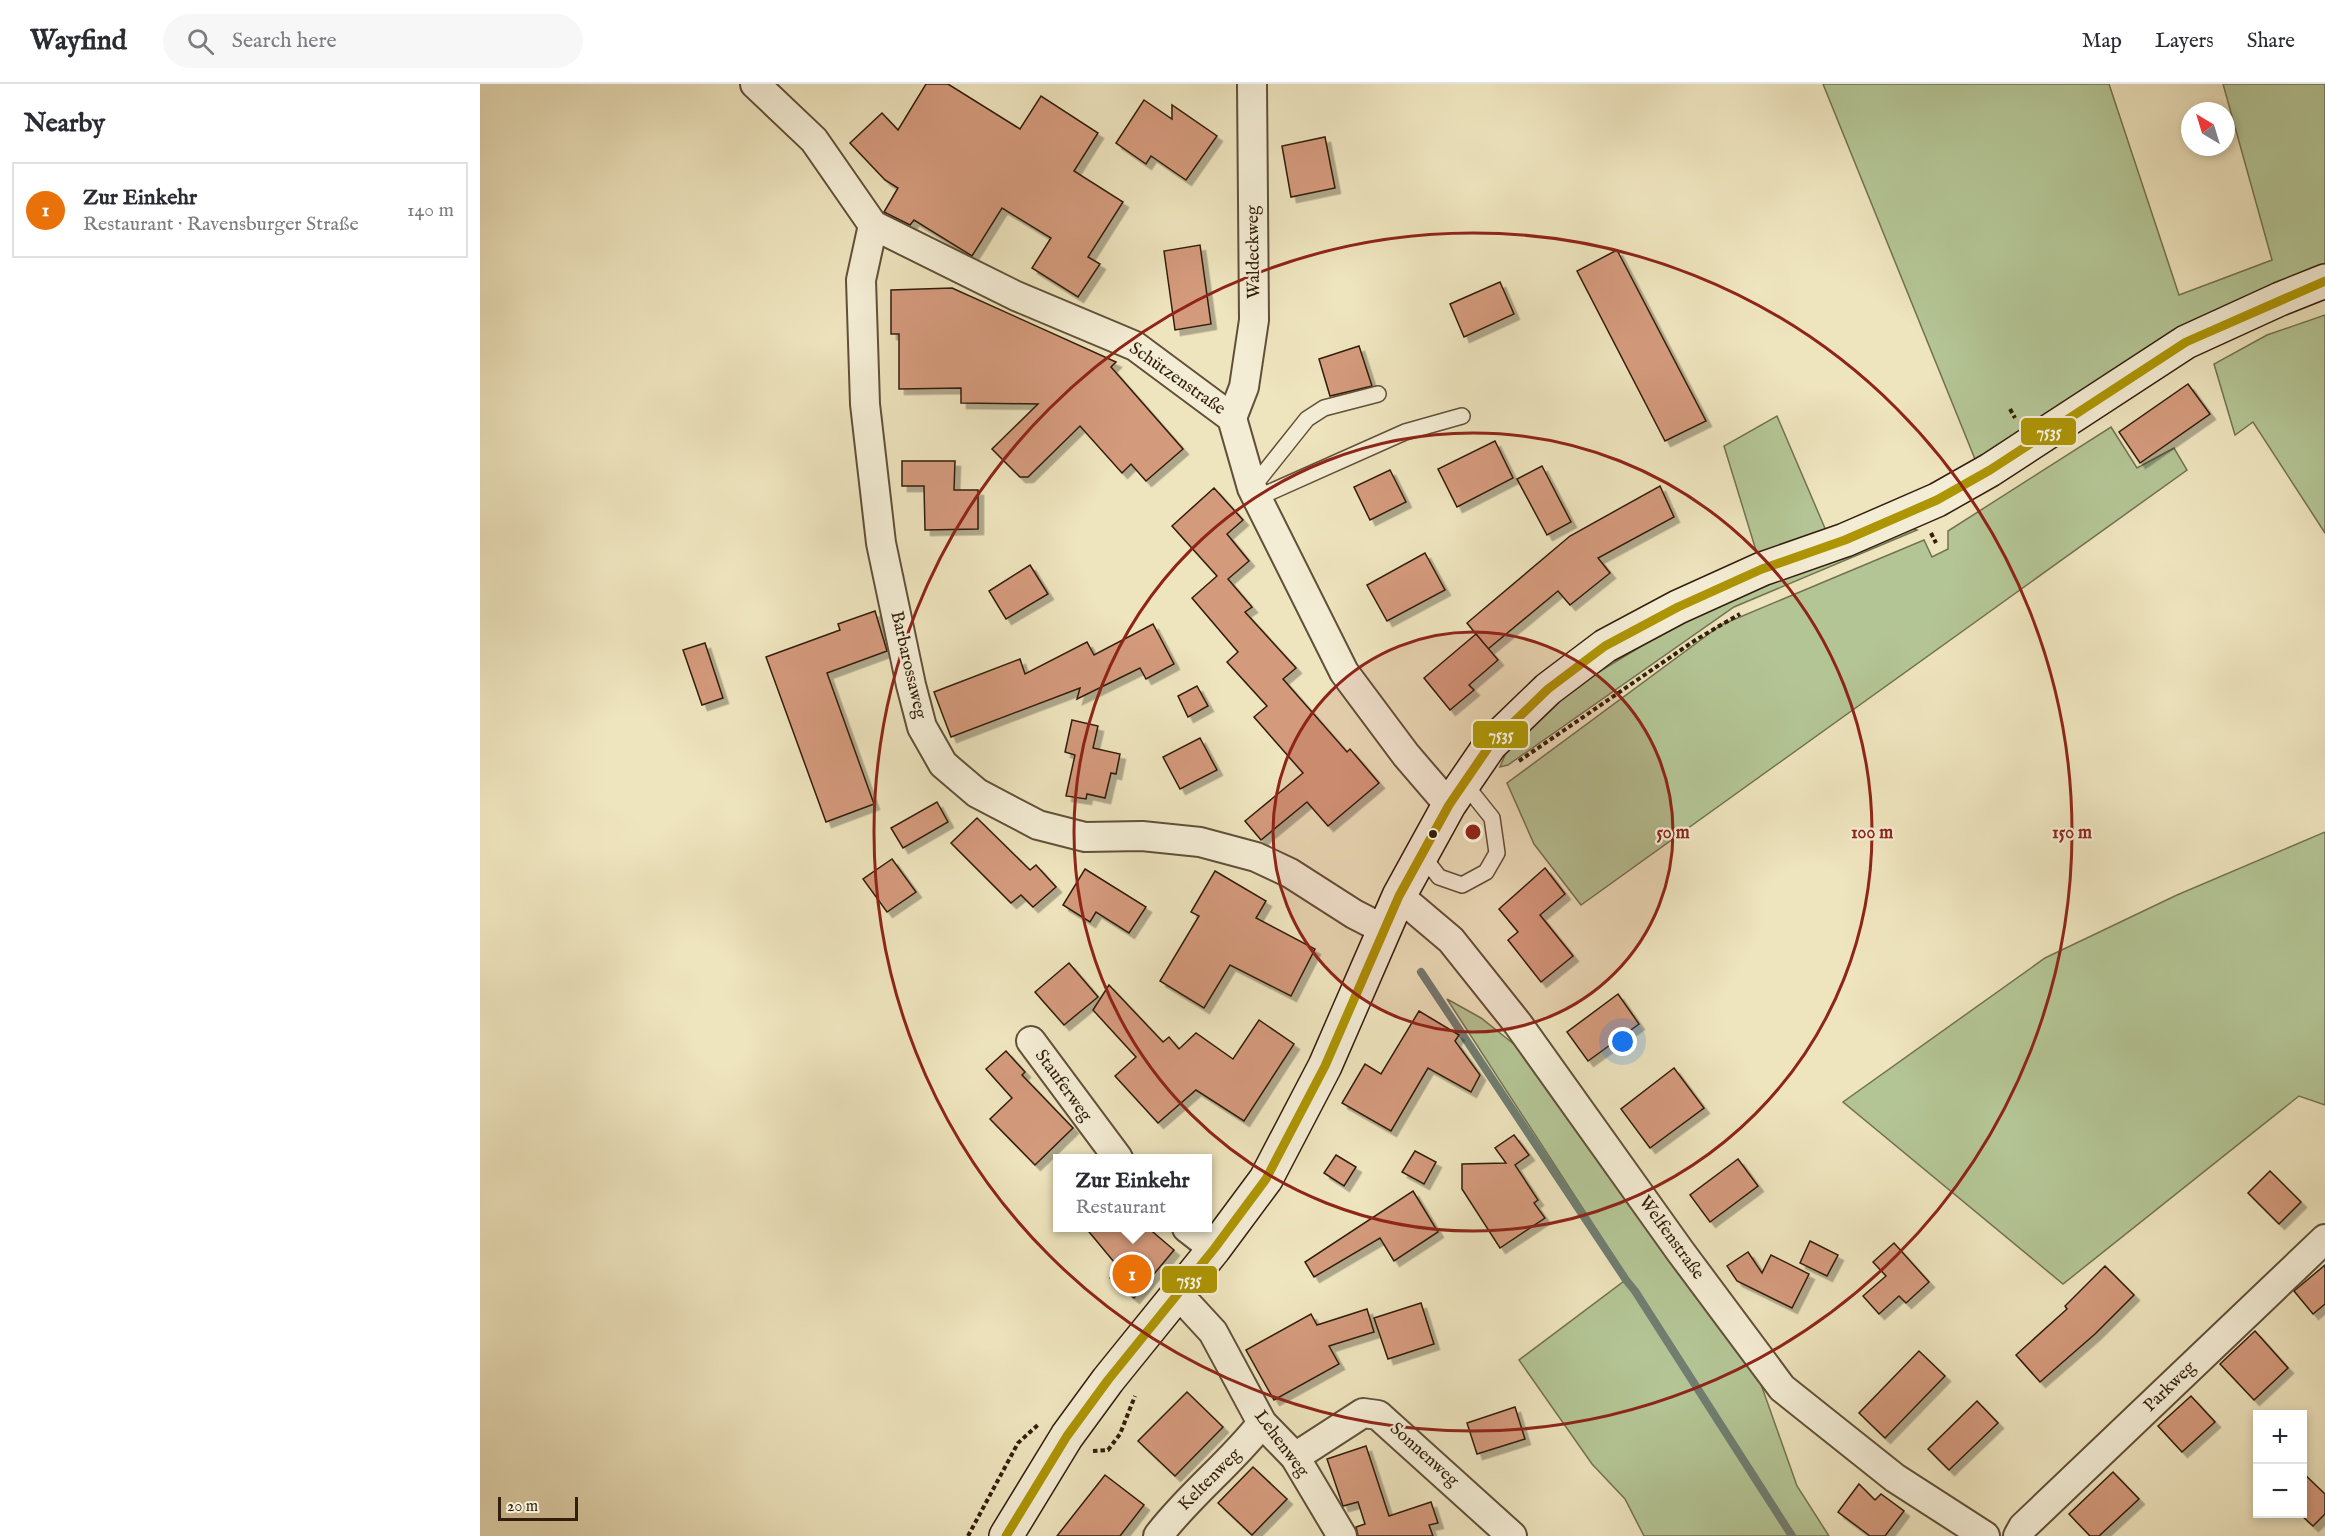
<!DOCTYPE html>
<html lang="en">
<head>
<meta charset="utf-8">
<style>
  body { margin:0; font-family:"IM FELL English",serif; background:#f7f7f7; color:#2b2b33 }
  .controls { position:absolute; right:18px; bottom:18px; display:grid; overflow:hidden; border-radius:0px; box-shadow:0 3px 9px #0003 }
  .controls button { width:54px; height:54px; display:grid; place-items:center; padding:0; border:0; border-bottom:2px solid #e1e1e2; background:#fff; color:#2b2b33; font:30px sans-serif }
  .compass { position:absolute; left:1701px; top:18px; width:54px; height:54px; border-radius:50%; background:#fff; box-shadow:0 3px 9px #0003; rotate:322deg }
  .scale { position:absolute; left:18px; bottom:15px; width:80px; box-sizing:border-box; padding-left:6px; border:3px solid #321e0a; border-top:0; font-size:16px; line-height:21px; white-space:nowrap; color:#321e0a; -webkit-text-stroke:4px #f4edd5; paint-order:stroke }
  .you { position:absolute; left:1143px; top:958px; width:21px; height:21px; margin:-15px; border:4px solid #fff; border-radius:50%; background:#1a73e8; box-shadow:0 0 0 9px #1a73e833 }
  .badge { display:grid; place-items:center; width:39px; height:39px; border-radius:50%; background:#2563eb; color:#fff; font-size:20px; font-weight:700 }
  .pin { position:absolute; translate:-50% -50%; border:3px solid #fff; box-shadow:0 2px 6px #0006 }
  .popup { position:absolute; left:573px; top:1070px; width:159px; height:78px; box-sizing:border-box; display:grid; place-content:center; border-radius:0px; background:#fff; filter:drop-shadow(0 2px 4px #0005); font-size:20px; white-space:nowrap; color:#7c7c81 }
  .popup b { font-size:22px; color:#2b2b33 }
  .popup::after { content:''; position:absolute; left:50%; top:100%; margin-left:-12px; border:12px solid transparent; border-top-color:#fff }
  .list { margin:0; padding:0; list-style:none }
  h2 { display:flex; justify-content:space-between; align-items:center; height:78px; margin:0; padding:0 24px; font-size:26px }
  h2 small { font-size:20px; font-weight:400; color:#7c7c81 }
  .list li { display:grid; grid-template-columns:39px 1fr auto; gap:18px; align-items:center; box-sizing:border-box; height:96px; margin:0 12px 12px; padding:0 12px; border:2px solid #e1e1e2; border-radius:0px }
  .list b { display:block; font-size:22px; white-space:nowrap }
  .list p { margin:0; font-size:20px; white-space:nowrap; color:#7c7c81 }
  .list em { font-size:20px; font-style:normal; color:#7c7c81 }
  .icon { flex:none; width:33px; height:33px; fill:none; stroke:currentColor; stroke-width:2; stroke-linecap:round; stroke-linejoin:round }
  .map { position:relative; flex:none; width:1845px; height:1452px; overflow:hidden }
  header { display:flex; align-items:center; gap:36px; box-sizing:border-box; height:84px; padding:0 30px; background:#fff; border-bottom:2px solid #e1e1e2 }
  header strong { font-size:28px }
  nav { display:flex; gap:33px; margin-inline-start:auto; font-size:21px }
  .search { width:420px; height:54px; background:#f7f7f7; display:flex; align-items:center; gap:15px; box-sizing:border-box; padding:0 21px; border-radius:33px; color:#7c7c81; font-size:22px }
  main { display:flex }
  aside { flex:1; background:#fff }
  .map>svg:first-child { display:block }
</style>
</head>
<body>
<header>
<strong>Wayfind</strong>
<div class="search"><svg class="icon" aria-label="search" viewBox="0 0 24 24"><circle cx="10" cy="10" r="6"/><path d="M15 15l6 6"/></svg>Search here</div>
<nav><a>Map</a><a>Layers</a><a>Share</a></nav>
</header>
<main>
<aside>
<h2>Nearby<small></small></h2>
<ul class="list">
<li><span class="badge" style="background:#e8710a">1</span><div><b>Zur Einkehr</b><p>Restaurant · Ravensburger Straße</p></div><em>140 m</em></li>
</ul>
</aside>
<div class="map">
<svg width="1845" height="1452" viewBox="0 0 1845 1452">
  <defs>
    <filter id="shadow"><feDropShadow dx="5.5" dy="5.5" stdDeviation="0" flood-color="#0004"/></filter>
  </defs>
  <rect width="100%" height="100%" fill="#eee4be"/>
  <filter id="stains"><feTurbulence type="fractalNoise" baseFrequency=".00333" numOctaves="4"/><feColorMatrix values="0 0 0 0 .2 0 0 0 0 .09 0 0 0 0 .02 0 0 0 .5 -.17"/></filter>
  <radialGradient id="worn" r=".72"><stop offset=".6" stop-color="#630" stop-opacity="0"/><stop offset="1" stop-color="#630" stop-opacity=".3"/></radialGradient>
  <g fill="#b4c595" stroke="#737250" stroke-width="1.5">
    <path d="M1343 0H1629L1699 211 1792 176 1743 0H1845V181L1747 221 1634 286 1497 380Z"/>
    <path d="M1845 231V449L1773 338 1755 351 1734 280 1787 251Z"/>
    <path d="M1297 332 1347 449 1278 473 1244 362Z"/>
    <path d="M1631 343 1657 384 1694 364 1707 386 1101 821 1054 760 1027 699 1241 541 1444 456 1452 473 1468 465V447Z"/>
    <path d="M1429 443 1437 446 1254 523 1028 681 1020 683 1030 659 1091 605 1207 534Z"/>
    <path d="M1845 748V1021L1819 1012 1583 1200 1363 1018 1565 874 1697 811Z"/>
    <path d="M967 915 1001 934 1035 961 1089 1030 1277 1289 1317 1402 1349 1452H1164L1145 1415 1112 1380 1039 1276 1148 1194Z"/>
  </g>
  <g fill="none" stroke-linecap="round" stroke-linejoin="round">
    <path stroke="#707e71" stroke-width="8" d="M941 888 1146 1196 1155 1207 1312 1452"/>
  </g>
  <g fill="#d49a7c" stroke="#321e0a" stroke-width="1.5" filter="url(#shadow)">
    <path d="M446 0H468L540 45 561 12 618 49 594 87 643 118 608 173 620 180 598 213 552 184 571 154 522 124 492 172 434 136 430 141 404 128 418 104 405 96 370 59 402 29 418 46Z"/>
    <path d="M664 16 692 35V21L737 52 706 96 671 72 666 80 636 59Z"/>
    <path d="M845 53 855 104 811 113 802 62Z"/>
    <path d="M720 161 731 240 695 246 684 167Z"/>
    <path d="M1137 166 1226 337 1185 357 1097 187Z"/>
    <path d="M1020 198 1034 230 984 253 970 220Z"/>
    <path d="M472 204 636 278 631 283 703 365 666 397 651 380 642 389 600 342 548 393H540L512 365 558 320 481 319V304L419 305V250H411V206Z"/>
    <path d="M879 262 892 302 850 312 839 275Z"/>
    <path d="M1708 300 1730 330 1660 379 1639 348Z"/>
    <path d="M1015 357 1033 394 977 423 958 385Z"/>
    <path d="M422 377H475L474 406H498V445L445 446 444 402H422Z"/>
    <path d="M1062 382 1091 438 1067 451 1037 395Z"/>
    <path d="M910 386 926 418 890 436 874 403Z"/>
    <path d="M1180 402 1194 433 1118 474 1130 489 1090 521 1078 507 1008 565 987 539 1090 452Z"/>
    <path d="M734 404 763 436 747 450 769 477 748 495 772 523 765 528 816 584 803 595 867 668 870 665 899 699 848 742 827 718 781 756 765 737 823 689 774 633 787 622 747 578 758 568 712 514 737 492 692 442Z"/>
    <path d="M945 469 965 506 907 537 887 501Z"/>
    <path d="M550 481 568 510 526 535 509 507Z"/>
    <path d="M395 527 407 567 347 589 394 720 346 738 286 573 360 546 358 540Z"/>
    <path d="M673 540 694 580 666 595 660 584 597 615 600 604 471 653 454 608 540 575 545 590 607 558 614 571Z"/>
    <path d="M996 550 1018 576 989 601 994 606 970 626 944 594Z"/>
    <path d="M225 559 243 614 222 621 203 566Z"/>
    <path d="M717 602 728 622 708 633 698 612Z"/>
    <path d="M592 636 618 642 613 664 640 670 636 690 631 689 625 714 607 710 606 715 586 712 595 671 585 668Z"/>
    <path d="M720 654 737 686 700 705 683 673Z"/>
    <path d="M457 718 468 738 423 764 411 744Z"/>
    <path d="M497 734 550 786 556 781 576 803 553 823 541 811 531 819 471 759Z"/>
    <path d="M412 775 436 808 407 828 383 795Z"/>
    <path d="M1065 784 1085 810 1060 831 1093 872 1061 898 1028 856 1038 848 1019 825Z"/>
    <path d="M605 785 666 823 649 849 616 828 610 838 583 821Z"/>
    <path d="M735 787 786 817 776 834 835 865 811 912 750 881 724 924 680 897 719 832 711 828Z"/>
    <path d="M589 879 618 913 584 941 555 908Z"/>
    <path d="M629 901 683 958 689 953 699 965 716 949 753 975 779 936 814 960 764 1037 716 1006 678 1039 635 992 656 973 613 926Z"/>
    <path d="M1138 910 1159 940 1108 977 1087 948Z"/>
    <path d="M939 927 979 951 975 957 1000 991 991 1008 948 984 911 1047 862 1019 885 980 901 990Z"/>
    <path d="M526 967 545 988 542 991 593 1044 555 1081 510 1035 532 1014 506 985Z"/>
    <path d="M1194 984 1224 1024 1170 1064 1141 1025Z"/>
    <path d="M1034 1051 1049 1071 1035 1081 1058 1116 1054 1119 1065 1134 1020 1164 982 1105V1080L1026 1079 1015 1064Z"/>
    <path d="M935 1067 956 1078 944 1100 922 1088Z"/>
    <path d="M856 1071 876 1083 864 1102 844 1089Z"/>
    <path d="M1258 1075 1278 1102 1230 1138 1210 1111Z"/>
    <path d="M1790 1087 1821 1118 1799 1140 1768 1109Z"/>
    <path d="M933 1107 958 1148 914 1177 900 1154 834 1193 825 1178Z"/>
    <path d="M605 1143H667L694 1166 654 1214 630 1194 639 1184Z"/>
    <path d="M1330 1157 1358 1171 1347 1192 1320 1179Z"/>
    <path d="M1414 1159 1449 1198 1426 1219 1419 1212 1399 1230 1383 1212 1406 1192 1393 1178Z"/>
    <path d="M1268 1168 1282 1189 1291 1171 1329 1190 1312 1224 1257 1197 1247 1182Z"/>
    <path d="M1845 1181V1220L1833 1230 1814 1207Z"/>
    <path d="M1625 1182 1654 1211 1615 1250 1560 1298 1536 1271 1587 1225 1585 1222Z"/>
    <path d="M941 1219 954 1260 908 1275 894 1234Z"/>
    <path d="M887 1225 894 1248 849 1262 859 1280 794 1316 766 1266 831 1230 837 1241Z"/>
    <path d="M1775 1247 1808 1284 1774 1316 1740 1280Z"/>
    <path d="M1439 1267 1465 1292 1405 1354 1379 1329Z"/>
    <path d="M707 1308 743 1343 695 1392 658 1357Z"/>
    <path d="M1711 1312 1735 1338 1702 1368 1678 1342Z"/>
    <path d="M1497 1317 1518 1339 1469 1386 1448 1365Z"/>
    <path d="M1035 1323 1045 1355 997 1370 987 1339Z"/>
    <path d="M886 1362 909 1432 951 1418 958 1439 949 1441 953 1452H878L876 1443 885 1440 878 1418 863 1422 847 1375Z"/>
    <path d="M773 1383 807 1415 772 1451 738 1419Z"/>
    <path d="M1633 1388 1659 1415 1619 1452H1610L1589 1430Z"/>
    <path d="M1822 1388 1845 1410V1430L1833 1442 1822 1432Z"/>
    <path d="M625 1391 664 1421 640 1452H577Z"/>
    <path d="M1379 1400 1395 1416 1401 1410 1424 1427 1405 1452H1390L1358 1428Z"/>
  </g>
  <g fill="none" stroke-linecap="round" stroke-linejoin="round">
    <defs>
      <g id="service">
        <path d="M772 404 827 335 844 324 898 310"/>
        <path d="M777 414 925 348 982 332"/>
        <path d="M942 771 959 793 982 801 1006 788 1017 769 1012 734 984 699"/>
      </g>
      <g id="minor">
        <path d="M275 0 334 56 393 141 536 212 655 262 752 334 772 404 864 588 926 671 969 721"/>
        <path d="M393 141 381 196 385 320 401 459 431 601 442 643 463 680 497 709 558 741 605 753 662 752 720 758 776 773 810 789 874 830 905 846"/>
        <path d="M752 334 764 303 774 236 772 0"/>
        <path d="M919 812 971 856 1038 940 1200 1167 1302 1304 1415 1394 1505 1452"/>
        <path d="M551 957 638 1074"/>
        <path d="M707 1144 734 1165"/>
        <path d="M698 1210 733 1248 782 1339 815 1373 862 1452"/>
        <path d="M815 1373 883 1329 898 1331 1032 1452"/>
        <path d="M678 1452C709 1411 750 1380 782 1339"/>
        <path d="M1538 1452 1543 1443 1845 1155"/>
      </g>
      <path id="secondary" d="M526 1452 587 1352 628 1296 734 1165 786 1095 845 982 919 812 969 721 1010 661 1068 605 1125 562 1198 523 1282 485 1365 456 1457 416 1510 386 1706 258 1800 215 1845 197"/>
    </defs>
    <use href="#service" stroke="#615037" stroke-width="18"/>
    <use href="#minor" stroke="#615037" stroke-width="32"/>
    <use href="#secondary" stroke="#321e0a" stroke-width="36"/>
    <g stroke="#321e0a" stroke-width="4" stroke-dasharray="4.5 3" stroke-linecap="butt">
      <path d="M1530 325 1535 334"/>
      <path d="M1451 449 1456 459"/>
      <path d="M1039 677 1217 555 1260 530"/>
      <path d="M613 1367 628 1366 640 1350 655 1312"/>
      <path d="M488 1452 538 1359 559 1340"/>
    </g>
    <use href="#service" stroke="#f4edd5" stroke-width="15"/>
    <use href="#minor" stroke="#f4edd5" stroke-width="28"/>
    <use href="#secondary" stroke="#f4edd5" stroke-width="33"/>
    <defs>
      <path id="bus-1" d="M526 1452 587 1352 628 1296 734 1165 786 1095 845 982 919 812 969 721 1010 661 1068 605 1125 562 1198 523 1282 485 1365 456 1457 416 1510 386 1706 258 1845 197"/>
    </defs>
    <use href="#bus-1" stroke="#f4edd5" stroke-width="14"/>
    <use href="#bus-1" stroke="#ad9504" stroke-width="9"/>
  </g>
  <circle cx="993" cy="748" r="200" fill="#8f2418" fill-opacity=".12"/>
  <g fill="none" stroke="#8f2418" stroke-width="3">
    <circle cx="993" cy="748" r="200"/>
    <circle cx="993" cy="748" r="399"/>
    <circle cx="993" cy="748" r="599"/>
  </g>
  <circle fill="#321e0a" stroke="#f4edd5" stroke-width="2" cx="953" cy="750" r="5"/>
  <g text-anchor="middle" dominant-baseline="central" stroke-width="4.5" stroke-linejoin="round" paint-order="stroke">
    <g font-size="18" fill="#321e0a" stroke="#f4edd5">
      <text transform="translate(774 168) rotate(-91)">Waldeckweg</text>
      <text transform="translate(697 295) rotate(35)">Schützenstraße</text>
      <text transform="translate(428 581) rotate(77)">Barbarossaweg</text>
      <text transform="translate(583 1002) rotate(54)">Stauferweg</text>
      <text transform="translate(1191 1154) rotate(54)">Welfenstraße</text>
      <text transform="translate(1690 1303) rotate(-44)">Parkweg</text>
      <text transform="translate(801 1360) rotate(53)">Lehenweg</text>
      <text transform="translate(944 1371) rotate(42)">Sonnenweg</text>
      <text transform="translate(730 1396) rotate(-45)">Keltenweg</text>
    </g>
  </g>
  <circle cx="993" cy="748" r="9" fill="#8f2418" stroke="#f4edd5" stroke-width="3"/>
  <g font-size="18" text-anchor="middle" font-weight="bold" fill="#8f2418" stroke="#f4edd5" stroke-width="4.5" stroke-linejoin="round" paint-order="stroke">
    <text x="1193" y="754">50 m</text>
    <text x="1392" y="754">100 m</text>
    <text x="1592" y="754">150 m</text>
  </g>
  <g stroke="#f4edd5" stroke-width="2">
    <rect x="1540" y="333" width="57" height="29" rx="6" fill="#ad9504"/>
    <rect x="992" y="636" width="57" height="29" rx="6" fill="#ad9504"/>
    <rect x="681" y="1181" width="57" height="29" rx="6" fill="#ad9504"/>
  </g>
  <g font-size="16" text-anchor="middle" font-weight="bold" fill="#fff">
    <text x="1569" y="353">7535</text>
    <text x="1021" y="656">7535</text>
    <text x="709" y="1201">7535</text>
  </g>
  <rect width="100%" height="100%" filter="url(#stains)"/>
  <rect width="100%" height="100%" fill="url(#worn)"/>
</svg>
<div class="controls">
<button>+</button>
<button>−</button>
</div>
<svg class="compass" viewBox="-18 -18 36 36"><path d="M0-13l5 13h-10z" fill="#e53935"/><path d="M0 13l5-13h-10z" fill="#7c7c81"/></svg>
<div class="scale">20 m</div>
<div class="you"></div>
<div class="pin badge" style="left:652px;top:1190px;background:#e8710a">1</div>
<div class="popup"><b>Zur Einkehr</b>Restaurant</div>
</div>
</main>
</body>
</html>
